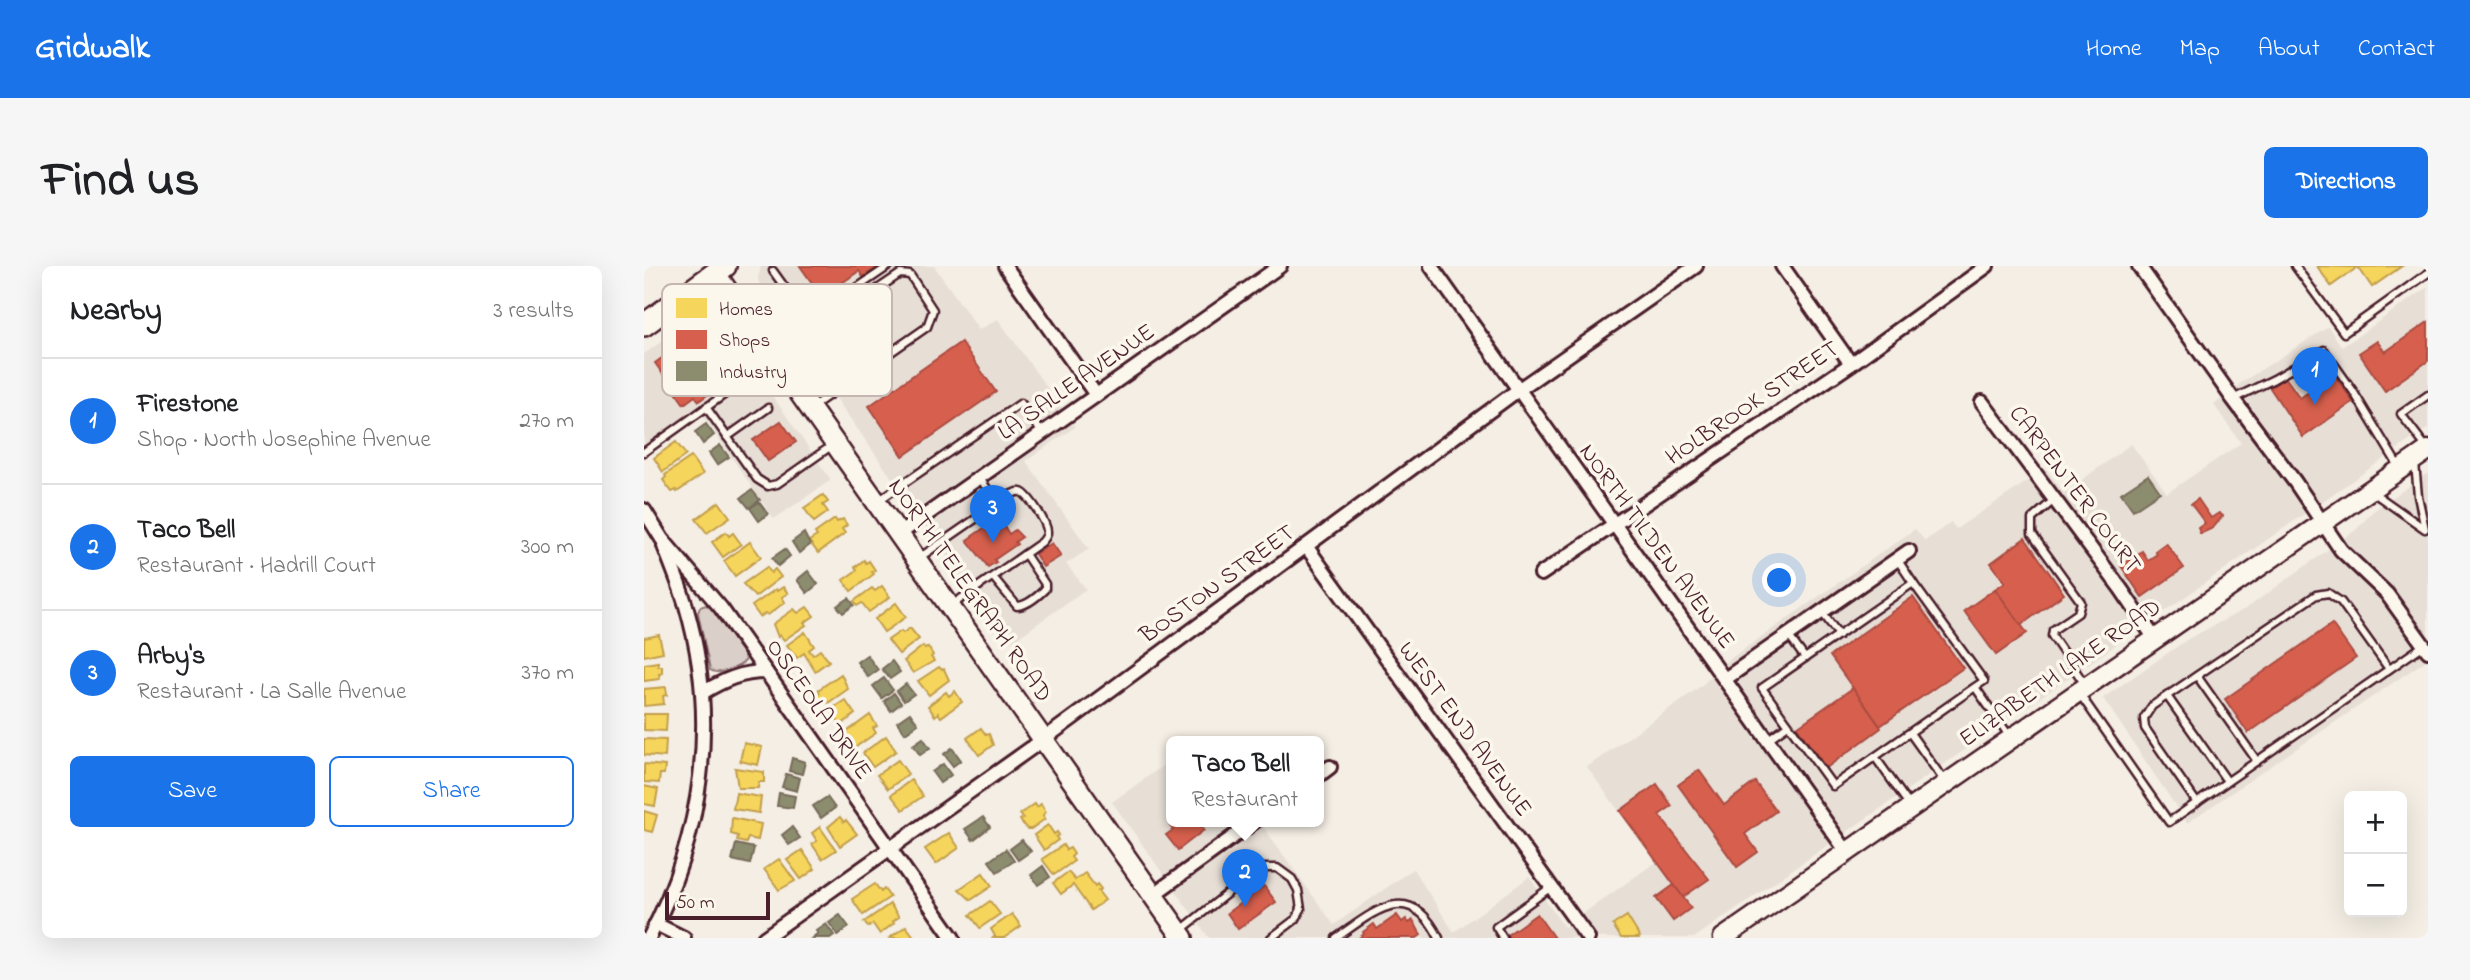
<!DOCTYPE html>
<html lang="en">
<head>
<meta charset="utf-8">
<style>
  body { margin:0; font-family:"Indie Flower",sans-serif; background:#f6f6f6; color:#202124 }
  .controls { position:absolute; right:21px; bottom:21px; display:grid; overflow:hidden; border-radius:10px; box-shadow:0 7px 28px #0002 }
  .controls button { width:63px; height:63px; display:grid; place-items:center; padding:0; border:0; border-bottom:2px solid #e0e0e0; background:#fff; color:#202124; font:35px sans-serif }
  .scale { position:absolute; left:21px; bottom:18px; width:105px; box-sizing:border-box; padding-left:7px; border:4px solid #4a1f2b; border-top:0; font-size:19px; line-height:24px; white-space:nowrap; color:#4a1f2b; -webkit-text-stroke:5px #fbf7ec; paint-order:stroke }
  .you { position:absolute; left:1136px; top:315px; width:24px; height:24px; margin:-18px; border:5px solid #fff; border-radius:50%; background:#1a73e8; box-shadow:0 0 0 10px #1a73e833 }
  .badge { display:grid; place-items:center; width:46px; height:46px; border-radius:50%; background:#1a73e8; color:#fff; font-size:23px; font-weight:700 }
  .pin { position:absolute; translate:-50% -58px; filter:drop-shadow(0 2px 4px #0008) }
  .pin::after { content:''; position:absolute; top:37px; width:24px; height:21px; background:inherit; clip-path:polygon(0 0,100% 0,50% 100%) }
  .popup { position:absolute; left:522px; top:470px; width:158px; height:91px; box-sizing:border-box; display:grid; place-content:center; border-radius:10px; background:#fff; filter:drop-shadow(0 2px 5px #0005); font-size:23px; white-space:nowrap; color:#757577 }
  .popup b { font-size:26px; color:#202124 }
  .popup::after { content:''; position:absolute; left:50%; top:100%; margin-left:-14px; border:14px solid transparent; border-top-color:#fff }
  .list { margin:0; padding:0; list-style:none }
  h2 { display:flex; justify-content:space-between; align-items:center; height:91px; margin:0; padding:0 28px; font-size:30px }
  h2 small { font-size:23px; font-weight:400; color:#757577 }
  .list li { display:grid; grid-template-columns:46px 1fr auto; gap:21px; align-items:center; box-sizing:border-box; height:126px; padding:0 28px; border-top:2px solid #e0e0e0 }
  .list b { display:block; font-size:26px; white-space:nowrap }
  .list p { margin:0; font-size:23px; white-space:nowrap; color:#757577 }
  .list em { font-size:23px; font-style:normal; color:#757577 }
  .actions { display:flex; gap:14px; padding:21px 28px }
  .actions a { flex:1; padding:16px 0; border:2px solid #1a73e8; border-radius:10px; text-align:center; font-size:24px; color:#1a73e8 }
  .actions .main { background:#1a73e8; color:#fff }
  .map { position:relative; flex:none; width:1784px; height:672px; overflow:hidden; border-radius:10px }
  header { display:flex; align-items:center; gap:42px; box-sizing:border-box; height:98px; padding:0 35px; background:#1a73e8; color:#fff }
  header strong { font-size:33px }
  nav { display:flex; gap:38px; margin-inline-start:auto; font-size:24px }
  .intro { display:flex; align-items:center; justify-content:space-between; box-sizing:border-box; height:168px; padding:0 42px }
  h1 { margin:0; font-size:49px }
  .button { padding:18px 32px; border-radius:10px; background:#1a73e8; color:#fff; font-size:24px; font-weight:700 }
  main { display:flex; gap:42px; padding:0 42px }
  aside { flex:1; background:#fff; border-radius:10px; box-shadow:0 7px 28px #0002 }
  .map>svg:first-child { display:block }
</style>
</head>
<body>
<header>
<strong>Gridwalk</strong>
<nav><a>Home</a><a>Map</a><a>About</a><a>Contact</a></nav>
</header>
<div class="intro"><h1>Find us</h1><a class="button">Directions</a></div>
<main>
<aside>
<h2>Nearby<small>3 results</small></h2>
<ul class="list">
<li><span class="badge">1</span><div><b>Firestone</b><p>Shop · North Josephine Avenue</p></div><em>270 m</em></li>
<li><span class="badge">2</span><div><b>Taco Bell</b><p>Restaurant · Hadrill Court</p></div><em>300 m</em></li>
<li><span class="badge">3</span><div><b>Arby's</b><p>Restaurant · La Salle Avenue</p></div><em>370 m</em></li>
</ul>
<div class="actions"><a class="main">Save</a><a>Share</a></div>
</aside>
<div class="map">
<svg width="1784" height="672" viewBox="0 0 1784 672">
  <rect width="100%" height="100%" fill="#f4eee4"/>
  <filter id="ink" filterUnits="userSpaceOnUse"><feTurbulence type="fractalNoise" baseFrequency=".0143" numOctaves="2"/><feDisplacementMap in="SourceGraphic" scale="14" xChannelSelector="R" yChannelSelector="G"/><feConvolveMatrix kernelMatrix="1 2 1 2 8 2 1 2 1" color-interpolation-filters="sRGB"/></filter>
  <g filter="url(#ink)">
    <g fill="#e7dfd6">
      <path d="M117 0H290L335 64 354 53 431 161 382 195 445 283 422 298 442 323 372 373 363 376 149 71 119 33 114 12Z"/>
      <path d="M1784 21V162L1050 672H565L468 536 527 494 528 555H615L690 659 769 603 810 666 885 611 920 661 1012 596 943 501 1057 420 1083 395 1271 263 1281 275 1307 256 1312 263 1402 203 1420 227 1487 178 1523 227 1597 177 1570 139 1598 116 1684 61 1698 81Z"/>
      <path d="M59 46 72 49 187 214 130 253 59 150 0 192V88Z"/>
      <path d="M1784 207V393L1543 557 1459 432 1544 373 1603 342 1713 263 1729 245Z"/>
    </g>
    <path fill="#dbd0c9" stroke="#92787a" stroke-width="2" d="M62 339 67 342 100 389 101 395C94 402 75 410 66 404L54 347 56 341Z"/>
    <g fill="#f6d55c" stroke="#c29e4d" stroke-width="2">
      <path d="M1673 0 1708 1 1758 0 1728 21 1714 1 1687 20Z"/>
      <path d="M32 176 42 189 19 206 10 192Z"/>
      <path d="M47 191 59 208 33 226 32 224 28 226 19 214 22 211 21 209Z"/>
      <path d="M179 229 184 236 179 239 184 246 170 256 160 242Z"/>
      <path d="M75 236 86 251 63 267 52 253Z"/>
      <path d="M191 253 193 256 199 253 203 259 198 263 201 267 174 287 165 275 173 270 171 267Z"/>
      <path d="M82 266 85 270 89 267 97 278 79 291 68 276Z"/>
      <path d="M106 276 117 291 91 310 80 295Z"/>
      <path d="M220 294 222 297 225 295 231 304 228 306 230 308 207 325 199 314 213 304 211 301Z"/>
      <path d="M123 301 127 307 131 303 137 311 111 331 99 318Z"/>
      <path d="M238 320 246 331 225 346 218 337 213 340 210 335 228 322 231 325Z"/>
      <path d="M139 321 144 327 138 331 141 336 124 349 122 347 116 351 108 340 132 323 133 325Z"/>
      <path d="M252 337 262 351 240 366 231 353Z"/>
      <path d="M163 341 170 350 160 357 162 359 140 374 136 369 134 371 129 358 150 343 154 347Z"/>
      <path d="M266 362 275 373 255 388 244 374 257 365 259 367Z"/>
      <path d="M161 366 170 380 165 384 169 389 176 384 185 395 171 405 160 387 153 392 143 379Z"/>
      <path d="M15 369 19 386 0 390V372Z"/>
      <path d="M279 380 281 383 284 381 289 389 287 391 290 395 269 407 260 395Z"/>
      <path d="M14 396V400H18V407L15 408 16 413 0 415V398Z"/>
      <path d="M295 401 298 404 300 403 305 414 285 429 274 415Z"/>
      <path d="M197 408 204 423 184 437 183 435 178 438 172 430 176 427 174 424Z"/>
      <path d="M22 421 23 429 19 430 20 438 0 440V423Z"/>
      <path d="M311 425 318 436 297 451 294 447 291 450 284 440 302 426 305 430Z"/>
      <path d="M201 434 211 448 197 459 186 444Z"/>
      <path d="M0 448H23L22 465 0 464Z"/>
      <path d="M226 449 233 460 229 462 232 467 210 482 200 468Z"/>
      <path d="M337 462 342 469 345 468 349 479 335 489 323 472Z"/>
      <path d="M242 470 252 485 229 501 219 487Z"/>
      <path d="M0 473 22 474 21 491 0 489Z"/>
      <path d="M100 477 118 481 114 499 96 495Z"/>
      <path d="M254 494 264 508 244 523 233 509Z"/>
      <path d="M0 498 21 500 20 508H16L15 517 0 516Z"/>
      <path d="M91 502 120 506V516H115L114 522H94Z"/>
      <path d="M267 514 279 530 259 544 247 529Z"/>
      <path d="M0 520 14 523 11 540 0 538Z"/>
      <path d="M92 527 117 531 115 547 89 543Z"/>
      <path d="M391 538 393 541 397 538 402 546 399 549 401 553 387 563H383L376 554 379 552 376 548Z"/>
      <path d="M0 545 13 549 8 566 0 564Z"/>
      <path d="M196 551 200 556 202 554 213 568 196 580 184 561Z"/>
      <path d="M88 552 117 558 114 574 104 572 102 577 93 575 94 570 87 568Z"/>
      <path d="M404 559 410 568 413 566 415 569 412 571 414 574 400 584 390 569Z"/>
      <path d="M176 561 192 584 178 593 168 578 173 575 168 567Z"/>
      <path d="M305 567 315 582 292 598 281 583Z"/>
      <path d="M419 579 422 584 426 582 430 588 427 591 430 595 410 609 398 593Z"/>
      <path d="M158 584 171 603 157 613 143 594Z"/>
      <path d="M135 593 151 615 135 624 120 603Z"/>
      <path d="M424 606 431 614 441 607 451 620 453 618 457 623 454 625 461 634 447 644 429 619 417 628 409 617Z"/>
      <path d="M339 607 348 620 327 634 315 623Z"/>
      <path d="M231 618 237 626 240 623 246 631 219 649 208 633Z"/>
      <path d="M346 635 356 648 336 662 326 649Z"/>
      <path d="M246 638 255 651 249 655 250 657 236 668 229 658 224 661 220 656Z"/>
      <path d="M368 648 377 660 360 672H349L351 670 347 663Z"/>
      <path d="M983 650 996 671 995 672H977L969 659Z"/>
      <path d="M262 660 271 672H245L247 671Z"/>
    </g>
    <g fill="#d6604d" stroke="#ac4c43" stroke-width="2">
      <path d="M156 0H235L219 11 215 5 178 31Z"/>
      <path d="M235 31 246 47 234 55 238 60 197 89 182 68Z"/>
      <path d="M68 56 101 102 87 112 54 66Z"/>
      <path d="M1784 56V95L1741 125 1715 87 1733 75 1741 86Z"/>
      <path d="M54 66 83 108 73 115 76 120 55 135 51 130 40 138 11 97Z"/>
      <path d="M317 76 352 126 259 190 225 140Z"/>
      <path d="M1690 108 1709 136 1659 171 1626 122 1641 111 1656 132Z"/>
      <path d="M137 155 152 176 124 195 109 174Z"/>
      <path d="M1554 233 1567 252 1575 247 1579 250 1569 262 1558 267H1556L1554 262 1561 257 1547 238Z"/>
      <path d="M357 255 365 268 371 264 378 271 371 276 373 278 350 294 352 296 344 301 323 274 343 260 345 263Z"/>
      <path d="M1381 272 1420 328 1377 359 1351 323 1361 316 1347 297Z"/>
      <path d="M408 277 417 290 399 301 391 288Z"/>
      <path d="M1522 277 1540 302 1498 331 1477 300 1498 285 1504 294 1513 288 1511 285Z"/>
      <path d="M1351 323 1383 367 1352 389 1320 345Z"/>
      <path d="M1269 331 1319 402 1236 460 1186 390Z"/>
      <path d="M1688 358 1712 392 1604 467 1581 433Z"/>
      <path d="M1209 422 1237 462 1182 502 1153 461Z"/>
      <path d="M1055 504 1080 539 1111 516 1132 545 1101 568 1114 586 1093 601 1034 519Z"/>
      <path d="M1013 518 1028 540 1015 549 1065 613 1039 631 976 545Z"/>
      <path d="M533 555H554L560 564 534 584 522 569 529 564 526 560Z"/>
      <path d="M1030 619 1047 642 1029 655 1012 632Z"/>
      <path d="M620 620 632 636 594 663 583 647Z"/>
      <path d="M893 648 910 672H865L863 669Z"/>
      <path d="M753 649 758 656 762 653 765 657 769 654 777 669 773 672H715L720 668 719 666 730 658 733 663Z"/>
    </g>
    <g fill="#8c8c6e" stroke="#786b5a" stroke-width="2">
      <path d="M62 158 70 169 59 178 51 166Z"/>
      <path d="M76 179 85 191 73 199 65 187Z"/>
      <path d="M1504 209 1516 226 1489 244 1477 227Z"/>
      <path d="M108 224 116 234 105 242 97 232Z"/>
      <path d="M115 236 124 248 115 255 106 242Z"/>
      <path d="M160 267 166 279 155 287 148 276Z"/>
      <path d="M141 283 146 290 134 300 128 292Z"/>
      <path d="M164 305 174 318 163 327 153 314Z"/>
      <path d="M205 332 210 339 199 347 193 340Z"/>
      <path d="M223 389 234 404 224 411 213 396Z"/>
      <path d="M248 395 256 406 246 413 238 403Z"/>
      <path d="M240 412 249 424 238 432 229 420Z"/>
      <path d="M262 418 270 428 260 435 253 425Z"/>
      <path d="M250 427 257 437 247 445 240 435Z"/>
      <path d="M266 447 274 458 261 467 253 456Z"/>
      <path d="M279 472 286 482 276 489 269 479Z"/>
      <path d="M308 482 317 494 309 500 300 488Z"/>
      <path d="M148 492 161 496 158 508 145 505Z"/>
      <path d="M299 498 307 509 296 517 288 506Z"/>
      <path d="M142 508 156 512 153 525 138 521Z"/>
      <path d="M135 527 151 530 149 542 133 540Z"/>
      <path d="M183 531 191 542 177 552 169 540Z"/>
      <path d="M339 551 346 561 329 574 321 563Z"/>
      <path d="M148 561 156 572 145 579 138 569Z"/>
      <path d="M378 574 387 585 374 594 366 583Z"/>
      <path d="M92 578 110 582 106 598 88 594Z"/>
      <path d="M362 583 370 595 353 606 345 595Z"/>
      <path d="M399 600 406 611 394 619 387 609Z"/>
      <path d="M196 649 205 661 194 669 185 657Z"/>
      <path d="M182 658 190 669 186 672H168L174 667 172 665Z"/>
    </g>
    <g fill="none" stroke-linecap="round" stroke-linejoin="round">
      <defs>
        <g id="lane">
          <path d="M1651 0 1700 67 1784 7"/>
          <path d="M129 5 165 55"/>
          <path d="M126 81 245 0"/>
          <path d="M139 97 159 83 167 80 180 59 256 8 266 9 289 44 283 61 168 141"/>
          <path d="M1589 133 1630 113 1680 84 1709 125 1755 201"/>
          <path d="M62 141 113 213 124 220 133 218 190 178"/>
          <path d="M83 171 124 142"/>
          <path d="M1782 181 1757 148 1784 129"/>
          <path d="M0 186 130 93"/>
          <path d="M335 211 353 237"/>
          <path d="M1727 225 1781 263 1774 230 1771 197"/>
          <path d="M1411 233 1388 253V268L1437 336 1434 347 1409 364 1408 370 1442 420"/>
          <path d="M234 235 377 137 398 167"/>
          <path d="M275 292 366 229C370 227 373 225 377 226 384 228 404 258 403 266 403 271 401 272 398 276L308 339"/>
          <path d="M1253 293 1269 317"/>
          <path d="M349 311 373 340C383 340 394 330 401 323V318L381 288"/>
          <path d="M1177 345 1195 369"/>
          <path d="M1144 369 1161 392"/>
          <path d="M1553 410 1613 495"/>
          <path d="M1331 421 1189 520 1118 422 1269 317 1340 415 1331 421 1366 471"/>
          <path d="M1435 427 1525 556 1780 379"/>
          <path d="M1523 430 1583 515"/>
          <path d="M1266 467 1301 516"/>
          <path d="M1123 474 1144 459"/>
          <path d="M1231 491 1266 540"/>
          <path d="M1553 537 1501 462 1500 452 1508 440 1672 329 1684 327 1697 336 1745 403"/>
          <path d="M536 665 615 602H633L648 613 654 624 657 643 652 653 627 672"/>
          <path d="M692 672C731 645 766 613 795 672"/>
          <path d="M859 672 852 661 907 621"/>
        </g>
        <g id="street">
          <path d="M361 0 452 129"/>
          <path d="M787 0 1203 586"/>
          <path d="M1138 0 1207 98"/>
          <path d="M1495 0 1589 133 1651 216 1697 284 1743 328 1784 385"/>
          <path d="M1338 136 1477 323 1511 373"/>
          <path d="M0 244 18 273 77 342 309 672"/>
          <path d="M255 268 636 0"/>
          <path d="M662 280 944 672"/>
          <path d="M897 308 1207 98 1343 0"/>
          <path d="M1081 413 1265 285"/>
          <path d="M58 427C80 414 97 406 122 406"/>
          <path d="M674 510 686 501"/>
          <path d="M509 629 611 555"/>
          <path d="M12 658 40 672"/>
          <path d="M5 672C59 570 75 452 42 340 36 320 28 300 20 280"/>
          <path d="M120 672 400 473 874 124 1052 0"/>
        </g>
        <path id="secondary" d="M1079 672 1784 184"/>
        <path id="primary" d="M71 7 539 672"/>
        <path id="highway" d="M0 59 81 0"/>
      </defs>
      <use href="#lane" stroke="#4a1f2b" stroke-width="11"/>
      <use href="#street" stroke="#4a1f2b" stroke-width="18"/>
      <use href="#secondary" stroke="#4a1f2b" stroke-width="23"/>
      <use href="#primary" stroke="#4a1f2b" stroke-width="24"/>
      <use href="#highway" stroke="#4a1f2b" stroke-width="26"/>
      <use href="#lane" stroke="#fbf7ec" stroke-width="6"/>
      <use href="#street" stroke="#fbf7ec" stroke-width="12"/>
      <use href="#secondary" stroke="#fbf7ec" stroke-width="18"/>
      <use href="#primary" stroke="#fbf7ec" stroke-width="19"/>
      <use href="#highway" stroke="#fbf7ec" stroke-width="21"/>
    </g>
  </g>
  <g text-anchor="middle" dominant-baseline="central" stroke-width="7" stroke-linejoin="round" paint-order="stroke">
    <g font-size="24" fill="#4a1f2b" stroke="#fbf7ec">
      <text transform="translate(433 117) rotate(-35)">LA SALLE AVENUE</text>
      <text transform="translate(1109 138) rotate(-34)">HOLBROOK STREET</text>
      <text transform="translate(1430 224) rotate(53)">CARPENTER COURT</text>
      <text transform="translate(1012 281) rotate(54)">NORTH TILDEN AVENUE</text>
      <text transform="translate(574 319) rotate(-36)">BOSTON STREET</text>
      <text transform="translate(325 325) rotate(55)">NORTH TELEGRAPH ROAD</text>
      <text transform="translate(1417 408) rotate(-35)">ELIZABETH LAKE ROAD</text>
      <text transform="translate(174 444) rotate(55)">OSCEOLA DRIVE</text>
      <text transform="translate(820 464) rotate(54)">WEST END AVENUE</text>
    </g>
  </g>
  <rect x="18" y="18" width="230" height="112" rx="10" fill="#fbf7ec" stroke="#c6b6b2" stroke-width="2"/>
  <rect x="32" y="32" width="31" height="20" fill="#f6d55c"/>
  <rect x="32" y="64" width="31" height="19" fill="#d6604d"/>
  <rect x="32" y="95" width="31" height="20" fill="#8c8c6e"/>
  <g font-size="19" fill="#4a1f2b">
    <text x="75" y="49">Homes</text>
    <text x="75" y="80">Shops</text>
    <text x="75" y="112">Industry</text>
  </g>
</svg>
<div class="controls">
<button>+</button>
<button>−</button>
</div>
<div class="scale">50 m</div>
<div class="you"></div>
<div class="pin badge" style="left:1671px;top:139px">1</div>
<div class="pin badge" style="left:601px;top:641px">2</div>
<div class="popup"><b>Taco Bell</b>Restaurant</div>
<div class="pin badge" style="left:349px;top:277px">3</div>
</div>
</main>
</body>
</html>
